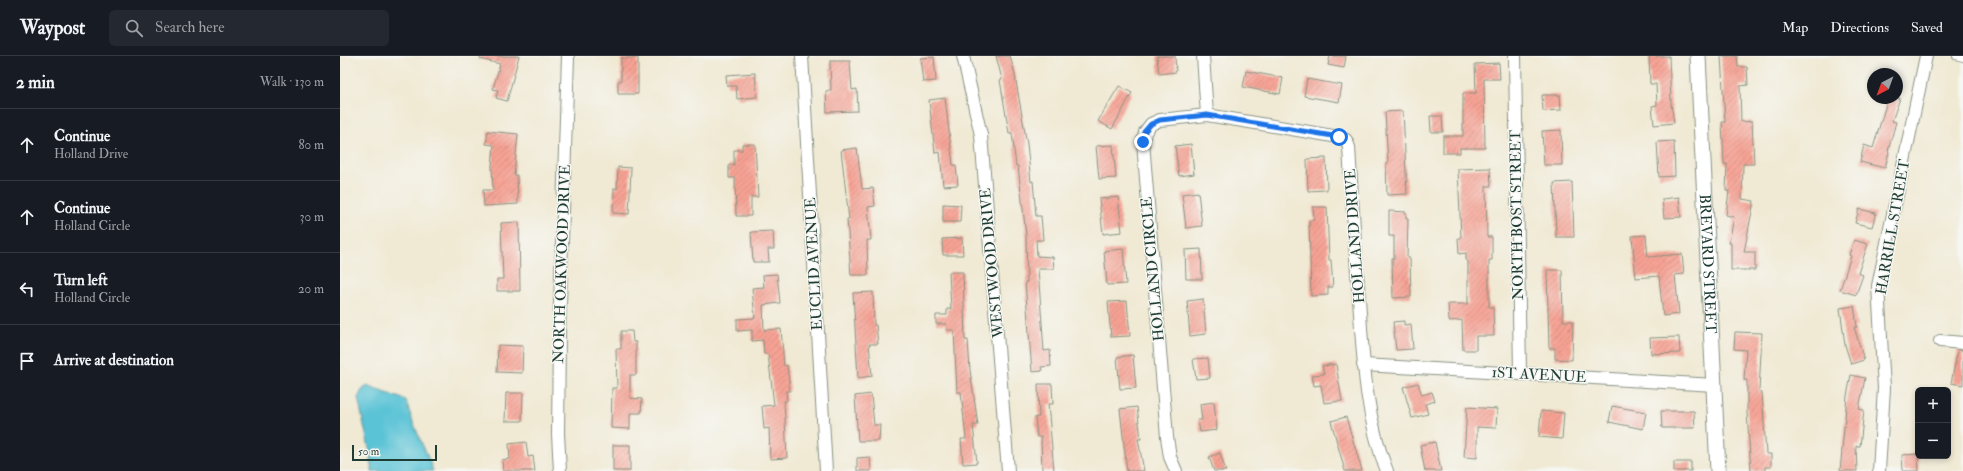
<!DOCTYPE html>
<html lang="en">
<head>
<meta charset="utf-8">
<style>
  body { margin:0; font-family:"IM FELL Double Pica",serif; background:#242831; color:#f1f3f6 }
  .controls { position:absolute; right:12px; bottom:12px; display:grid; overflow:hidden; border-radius:6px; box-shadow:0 2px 6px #0003 }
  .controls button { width:36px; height:36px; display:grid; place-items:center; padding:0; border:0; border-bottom:1px solid #363941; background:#171b24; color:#f1f3f6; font:20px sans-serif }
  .compass { position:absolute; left:1527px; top:12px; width:36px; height:36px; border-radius:50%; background:#171b24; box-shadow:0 2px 6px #0003; rotate:221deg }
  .scale { position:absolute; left:12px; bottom:10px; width:85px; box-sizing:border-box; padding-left:4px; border:2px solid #1f3d34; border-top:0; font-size:11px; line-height:14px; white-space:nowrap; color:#1f3d34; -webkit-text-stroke:3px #f6f6f2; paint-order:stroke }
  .stop { position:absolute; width:12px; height:12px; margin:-9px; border:3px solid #1a73e8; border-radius:50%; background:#fff }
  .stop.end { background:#1a73e8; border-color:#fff; box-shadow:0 1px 4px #0008 }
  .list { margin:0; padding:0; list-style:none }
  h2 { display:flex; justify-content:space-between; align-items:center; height:52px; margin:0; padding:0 16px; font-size:17px }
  h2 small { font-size:13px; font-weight:400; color:#9ea1a6 }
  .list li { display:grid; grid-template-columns:26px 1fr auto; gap:12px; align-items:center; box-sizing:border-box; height:72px; padding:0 16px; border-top:1px solid #363941 }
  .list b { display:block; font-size:15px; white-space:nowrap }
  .list p { margin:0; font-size:13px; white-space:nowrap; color:#9ea1a6 }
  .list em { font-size:13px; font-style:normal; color:#9ea1a6 }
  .icon { flex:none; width:22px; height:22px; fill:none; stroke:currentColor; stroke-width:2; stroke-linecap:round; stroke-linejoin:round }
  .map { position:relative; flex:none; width:1623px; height:415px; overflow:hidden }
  header { display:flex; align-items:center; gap:24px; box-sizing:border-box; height:56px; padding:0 20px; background:#171b24; border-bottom:1px solid #363941 }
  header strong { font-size:19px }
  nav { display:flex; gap:22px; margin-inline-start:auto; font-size:14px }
  .search { width:280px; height:36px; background:#242831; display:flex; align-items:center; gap:10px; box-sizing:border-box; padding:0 14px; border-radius:6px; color:#9ea1a6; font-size:15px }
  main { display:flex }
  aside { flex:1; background:#171b24 }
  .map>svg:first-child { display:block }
</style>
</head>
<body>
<header>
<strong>Waypost</strong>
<div class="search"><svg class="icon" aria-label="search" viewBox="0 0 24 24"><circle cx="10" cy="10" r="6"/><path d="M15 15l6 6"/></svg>Search here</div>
<nav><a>Map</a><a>Directions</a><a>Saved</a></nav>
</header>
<main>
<aside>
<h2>2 min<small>Walk · 130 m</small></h2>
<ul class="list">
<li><svg class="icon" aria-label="ahead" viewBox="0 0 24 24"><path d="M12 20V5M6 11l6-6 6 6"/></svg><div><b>Continue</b><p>Holland Drive</p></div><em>80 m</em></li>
<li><svg class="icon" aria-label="ahead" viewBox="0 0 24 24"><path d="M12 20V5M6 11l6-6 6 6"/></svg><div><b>Continue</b><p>Holland Circle</p></div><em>30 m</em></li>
<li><svg class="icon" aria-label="left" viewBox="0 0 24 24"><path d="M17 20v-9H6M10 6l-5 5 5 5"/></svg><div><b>Turn left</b><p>Holland Circle</p></div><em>20 m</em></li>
<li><svg class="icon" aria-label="arrive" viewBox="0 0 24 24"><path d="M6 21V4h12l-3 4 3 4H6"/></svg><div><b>Arrive at destination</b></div></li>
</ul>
</aside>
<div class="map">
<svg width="1623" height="415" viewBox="0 0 1623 415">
  <defs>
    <pattern id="building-hatch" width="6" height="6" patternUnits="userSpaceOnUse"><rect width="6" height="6" fill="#f7a394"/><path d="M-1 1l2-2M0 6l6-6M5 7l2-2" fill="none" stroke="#c7867a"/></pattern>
  </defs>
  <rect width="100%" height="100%" fill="#f6f6f2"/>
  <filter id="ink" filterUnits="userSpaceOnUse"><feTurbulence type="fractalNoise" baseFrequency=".025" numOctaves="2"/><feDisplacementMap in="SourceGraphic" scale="8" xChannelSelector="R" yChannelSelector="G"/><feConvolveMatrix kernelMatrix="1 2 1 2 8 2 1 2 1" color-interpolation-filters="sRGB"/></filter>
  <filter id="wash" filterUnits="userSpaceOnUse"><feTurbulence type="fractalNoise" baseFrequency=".012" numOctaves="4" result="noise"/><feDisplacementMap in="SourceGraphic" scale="16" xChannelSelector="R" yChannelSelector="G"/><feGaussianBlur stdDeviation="0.9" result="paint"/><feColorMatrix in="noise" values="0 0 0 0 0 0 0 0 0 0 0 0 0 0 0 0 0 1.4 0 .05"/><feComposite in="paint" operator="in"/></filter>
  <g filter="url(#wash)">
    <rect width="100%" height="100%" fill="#f0e9d3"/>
    <path fill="#5ac3d6" stroke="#3c8085" d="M27 330 66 344C72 369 85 391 93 415H32L30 397 18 342 22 334Z"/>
    <g id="blocks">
      <g fill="url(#building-hatch)">
        <path d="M140 0H179L167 45 156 42 158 34 153 33 160 8 140 3Z"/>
        <path d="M656 0H670L674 14 687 88 691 126 693 125 696 160H701L703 184H696L697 200 713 201 714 213H698L704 295 710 294 711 310 701 311 702 315 692 316 685 226H687L686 179 678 110H676L672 77H669L660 24 662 23Z"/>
        <path d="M817 0H835L836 16 819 18Z"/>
        <path d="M990 0H1006L1004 12 988 9Z"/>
        <path d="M1309 0H1329L1331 47 1334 67 1314 69 1312 50 1317 49 1316 28H1310Z"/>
        <path d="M1381 0H1397L1398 11H1407L1408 29 1400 30 1401 66 1412 65 1414 108H1403L1402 143 1414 145 1404 196H1415V214H1391V187H1389L1394 161 1386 159 1389 135H1386L1387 108H1384L1382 66H1385Z"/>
        <path d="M594 1 596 25 583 26 580 2Z"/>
        <path d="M281 2H298V38H278V25H281Z"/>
        <path d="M490 5H510L512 34 517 33 518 55 487 56 486 35 491 34Z"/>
        <path d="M1159 7 1160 23H1144L1145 92H1120V97H1103V80H1123V37H1136L1135 8Z"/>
        <path d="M906 15 943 22 940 38 903 31Z"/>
        <path d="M415 17 417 41 397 43 396 30H387L386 19Z"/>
        <path d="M967 23 1002 29 999 46 964 40Z"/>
        <path d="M779 30 792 37 772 73 758 65Z"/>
        <path d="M1202 39H1220L1221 54 1203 55Z"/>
        <path d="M605 42 613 109H616L618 129 603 130 600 96 595 97 589 44Z"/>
        <path d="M1548 42H1560L1552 65 1556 66 1548 95 1549 96 1545 112 1520 106 1524 89 1533 92Z"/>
        <path d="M1063 55 1067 138 1047 139 1046 107H1048L1045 56Z"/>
        <path d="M1090 60H1102L1103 76H1091Z"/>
        <path d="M1221 74 1222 109H1204L1202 75Z"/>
        <path d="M148 75 178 78 174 119H177L178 148 144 150 143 134H153L152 110 154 89 146 88Z"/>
        <path d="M1334 85 1335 120 1319 121 1317 86Z"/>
        <path d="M402 88H415L418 141H411V160H396L395 122H389V109H394V94H402Z"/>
        <path d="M851 88 854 118 839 120 835 90Z"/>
        <path d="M773 89 776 122 759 123 756 90Z"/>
        <path d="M517 92 522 133 533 132 535 150 528 151 531 184H527L528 219H511L507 163H509L501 94Z"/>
        <path d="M986 102 987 134 968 135 967 103Z"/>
        <path d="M278 111 291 112 289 158 273 157 274 132 277 133Z"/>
        <path d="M1150 112 1151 130H1146L1147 181H1152V204H1149V251H1153L1154 280H1136V294H1123L1122 264 1109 265 1108 248H1128V205H1126V197L1119 198 1118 182H1121L1118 113Z"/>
        <path d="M1232 126 1234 181H1216L1214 127Z"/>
        <path d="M858 136 862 170 846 172 842 138Z"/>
        <path d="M778 141 782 176 763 178 759 143Z"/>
        <path d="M1339 141 1341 161 1324 162 1322 143Z"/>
        <path d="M603 148 621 149 620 166H603Z"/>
        <path d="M973 151H987L989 204H991L993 231H988V239L971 240 969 164H974Z"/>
        <path d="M1519 153 1536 157 1532 171 1515 167Z"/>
        <path d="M1049 155 1066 156V162H1068L1067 202H1070L1071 241 1053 242 1052 202H1054V180H1049Z"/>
        <path d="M179 166 180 235H157V223H163L161 167Z"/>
        <path d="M433 175 434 193H428L429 206H413L411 176Z"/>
        <path d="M1306 179 1308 201 1342 198 1344 218 1335 219 1339 258 1323 260 1319 220 1296 222 1292 180Z"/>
        <path d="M622 182 623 199H603L602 183Z"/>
        <path d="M1514 184 1528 188 1518 217 1523 219 1516 239 1500 234 1511 200 1509 199Z"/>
        <path d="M783 193 786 228 767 229 764 195Z"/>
        <path d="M861 193 862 223H846L845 194Z"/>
        <path d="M1207 214H1222L1223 265H1233L1232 304 1215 303V292H1209Z"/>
        <path d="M609 216H623L625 284H628L630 314 638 369H633L637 407 623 408 621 383H626L621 336H617L614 274H607L606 268H596V259H607V253H611Z"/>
        <path d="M437 218 440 247 423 249 424 274 441 273 444 310 447 309 450 335H446L447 345H444L447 402 430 403 429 372 424 373 422 350 434 349 428 298H424L423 284 412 285V274L397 275V263L415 262 412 232 424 231 423 219Z"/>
        <path d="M533 236 534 269H536L538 288H529L532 320 518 322 513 237Z"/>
        <path d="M863 243 866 278 850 280 847 245Z"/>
        <path d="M787 245 790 280 771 281 768 246Z"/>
        <path d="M1514 250 1517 271H1514L1524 304 1511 308 1505 289 1500 252Z"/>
        <path d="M1064 265V269L1071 268 1073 293 1056 294 1053 266Z"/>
        <path d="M281 275H292L293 286H296V319H290V342L302 343 301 357H290V373L271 372 272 332H277L276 293H281Z"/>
        <path d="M1395 276 1422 277 1419 335 1422 336 1426 398H1431V411H1425V415H1411L1407 356V324H1404L1406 294 1394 293Z"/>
        <path d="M1339 281 1340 297 1311 298 1310 282Z"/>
        <path d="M158 289 183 290 182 317 157 316Z"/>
        <path d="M1618 294H1623V329L1611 327Z"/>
        <path d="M793 299 796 332 780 333 777 301Z"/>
        <path d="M868 302 870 322 856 323 853 303Z"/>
        <path d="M996 308 1002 345 984 347 981 329 974 330 972 319 984 318 982 310Z"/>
        <path d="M1511 319 1525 322 1519 353 1524 354 1520 390H1516L1517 415H1500L1507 340Z"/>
        <path d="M1078 327 1082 339 1092 336 1095 345 1085 348 1088 358 1072 362 1063 331Z"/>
        <path d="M698 328H712L713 348H708L714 415H702L701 381H697L695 361H699Z"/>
        <path d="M166 337H183L182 365H165Z"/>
        <path d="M531 338 534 369H540L539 385H518L515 340Z"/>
        <path d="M874 346 877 374 860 376 858 364H862L860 348Z"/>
        <path d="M1272 350 1306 356 1303 373 1269 366Z"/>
        <path d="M797 351 801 383H798L804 415H787L780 353Z"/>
        <path d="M1127 351 1157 353 1156 372 1137 371V402L1124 401Z"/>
        <path d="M1201 355 1224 357 1222 383 1199 381Z"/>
        <path d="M1321 355H1354L1355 372H1322Z"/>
        <path d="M1006 361 1022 415H1005L991 365Z"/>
        <path d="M186 386 188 401 193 400 195 415H163L162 404 170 403 169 388Z"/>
        <path d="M1095 386 1101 415H1085L1080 389Z"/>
        <rect x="273" y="389" width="17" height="26"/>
        <path d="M880 397 886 415H874L869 401Z"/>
        <path d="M1578 398 1579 415H1563L1562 399Z"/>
        <path d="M530 401 531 415H517V402Z"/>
        <rect x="1334" y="406" width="17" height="9"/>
      </g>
    </g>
  </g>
  <g filter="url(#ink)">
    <use href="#blocks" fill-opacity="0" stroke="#889384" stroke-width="1"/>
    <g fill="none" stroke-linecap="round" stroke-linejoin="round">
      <defs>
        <path id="service" d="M1616 0 1623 2"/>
        <g id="minor">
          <path d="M462 0 486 415"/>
          <path d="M623 0 641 79 668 415"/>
          <path d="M863 0 867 59"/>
          <path d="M1175 0 1180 318"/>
          <path d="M1600 285 1623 287"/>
          <path d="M1023 309 1375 329"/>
          <path d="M220 415 218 378 219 280 228 0"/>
          <path d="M836 415 830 401 827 381 803 86 805 76 811 68 820 64 867 59 999 81 1006 84 1009 91C1012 142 1015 192 1019 242 1023 301 1025 360 1047 415"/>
          <path d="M1539 415 1544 332 1538 230 1586 0"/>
        </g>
        <g id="tertiary">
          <path id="s1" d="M1358 0 1378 415"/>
        </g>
      </defs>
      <use href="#service" stroke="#889384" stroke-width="8"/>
      <use href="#minor" stroke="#889384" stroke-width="14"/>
      <use href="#tertiary" stroke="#889384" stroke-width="17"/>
      <use href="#service" stroke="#fff" stroke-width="6"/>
      <use href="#minor" stroke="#fff" stroke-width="12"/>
      <use href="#tertiary" stroke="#fff" stroke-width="15"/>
    </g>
  </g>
  <g fill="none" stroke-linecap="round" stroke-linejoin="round" filter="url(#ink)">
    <path stroke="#1a73e8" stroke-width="5" d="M803 86 804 76 811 68 820 64 867 59 999 81"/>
  </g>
  <g text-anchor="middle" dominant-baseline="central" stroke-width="3" stroke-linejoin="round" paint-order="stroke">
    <g font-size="15" fill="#1f3d34" stroke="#f6f6f2">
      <text transform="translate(1177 159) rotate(-91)">NORTH BOST STREET</text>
      <text transform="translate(1553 171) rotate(-80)">HARRILL STREET</text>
      <text transform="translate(1015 180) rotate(-94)">HOLLAND DRIVE</text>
      <text transform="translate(652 207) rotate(-95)">WESTWOOD DRIVE</text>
      <text transform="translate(222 208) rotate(-88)">NORTH OAKWOOD DRIVE</text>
      <text transform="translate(474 208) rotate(-93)">EUCLID AVENUE</text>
      <text stroke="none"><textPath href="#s1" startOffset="208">BREVARD STREET</textPath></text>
      <text transform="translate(813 213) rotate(-95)">HOLLAND CIRCLE</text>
      <text transform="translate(1199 319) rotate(3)">1ST AVENUE</text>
    </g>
  </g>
</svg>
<div class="controls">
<button>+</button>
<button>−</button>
</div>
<svg class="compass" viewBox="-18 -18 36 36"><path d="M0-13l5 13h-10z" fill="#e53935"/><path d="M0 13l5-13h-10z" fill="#9ea1a6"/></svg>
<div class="scale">50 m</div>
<div class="stop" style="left:999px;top:81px"></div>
<div class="stop end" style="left:803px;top:86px"></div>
</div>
</main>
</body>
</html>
